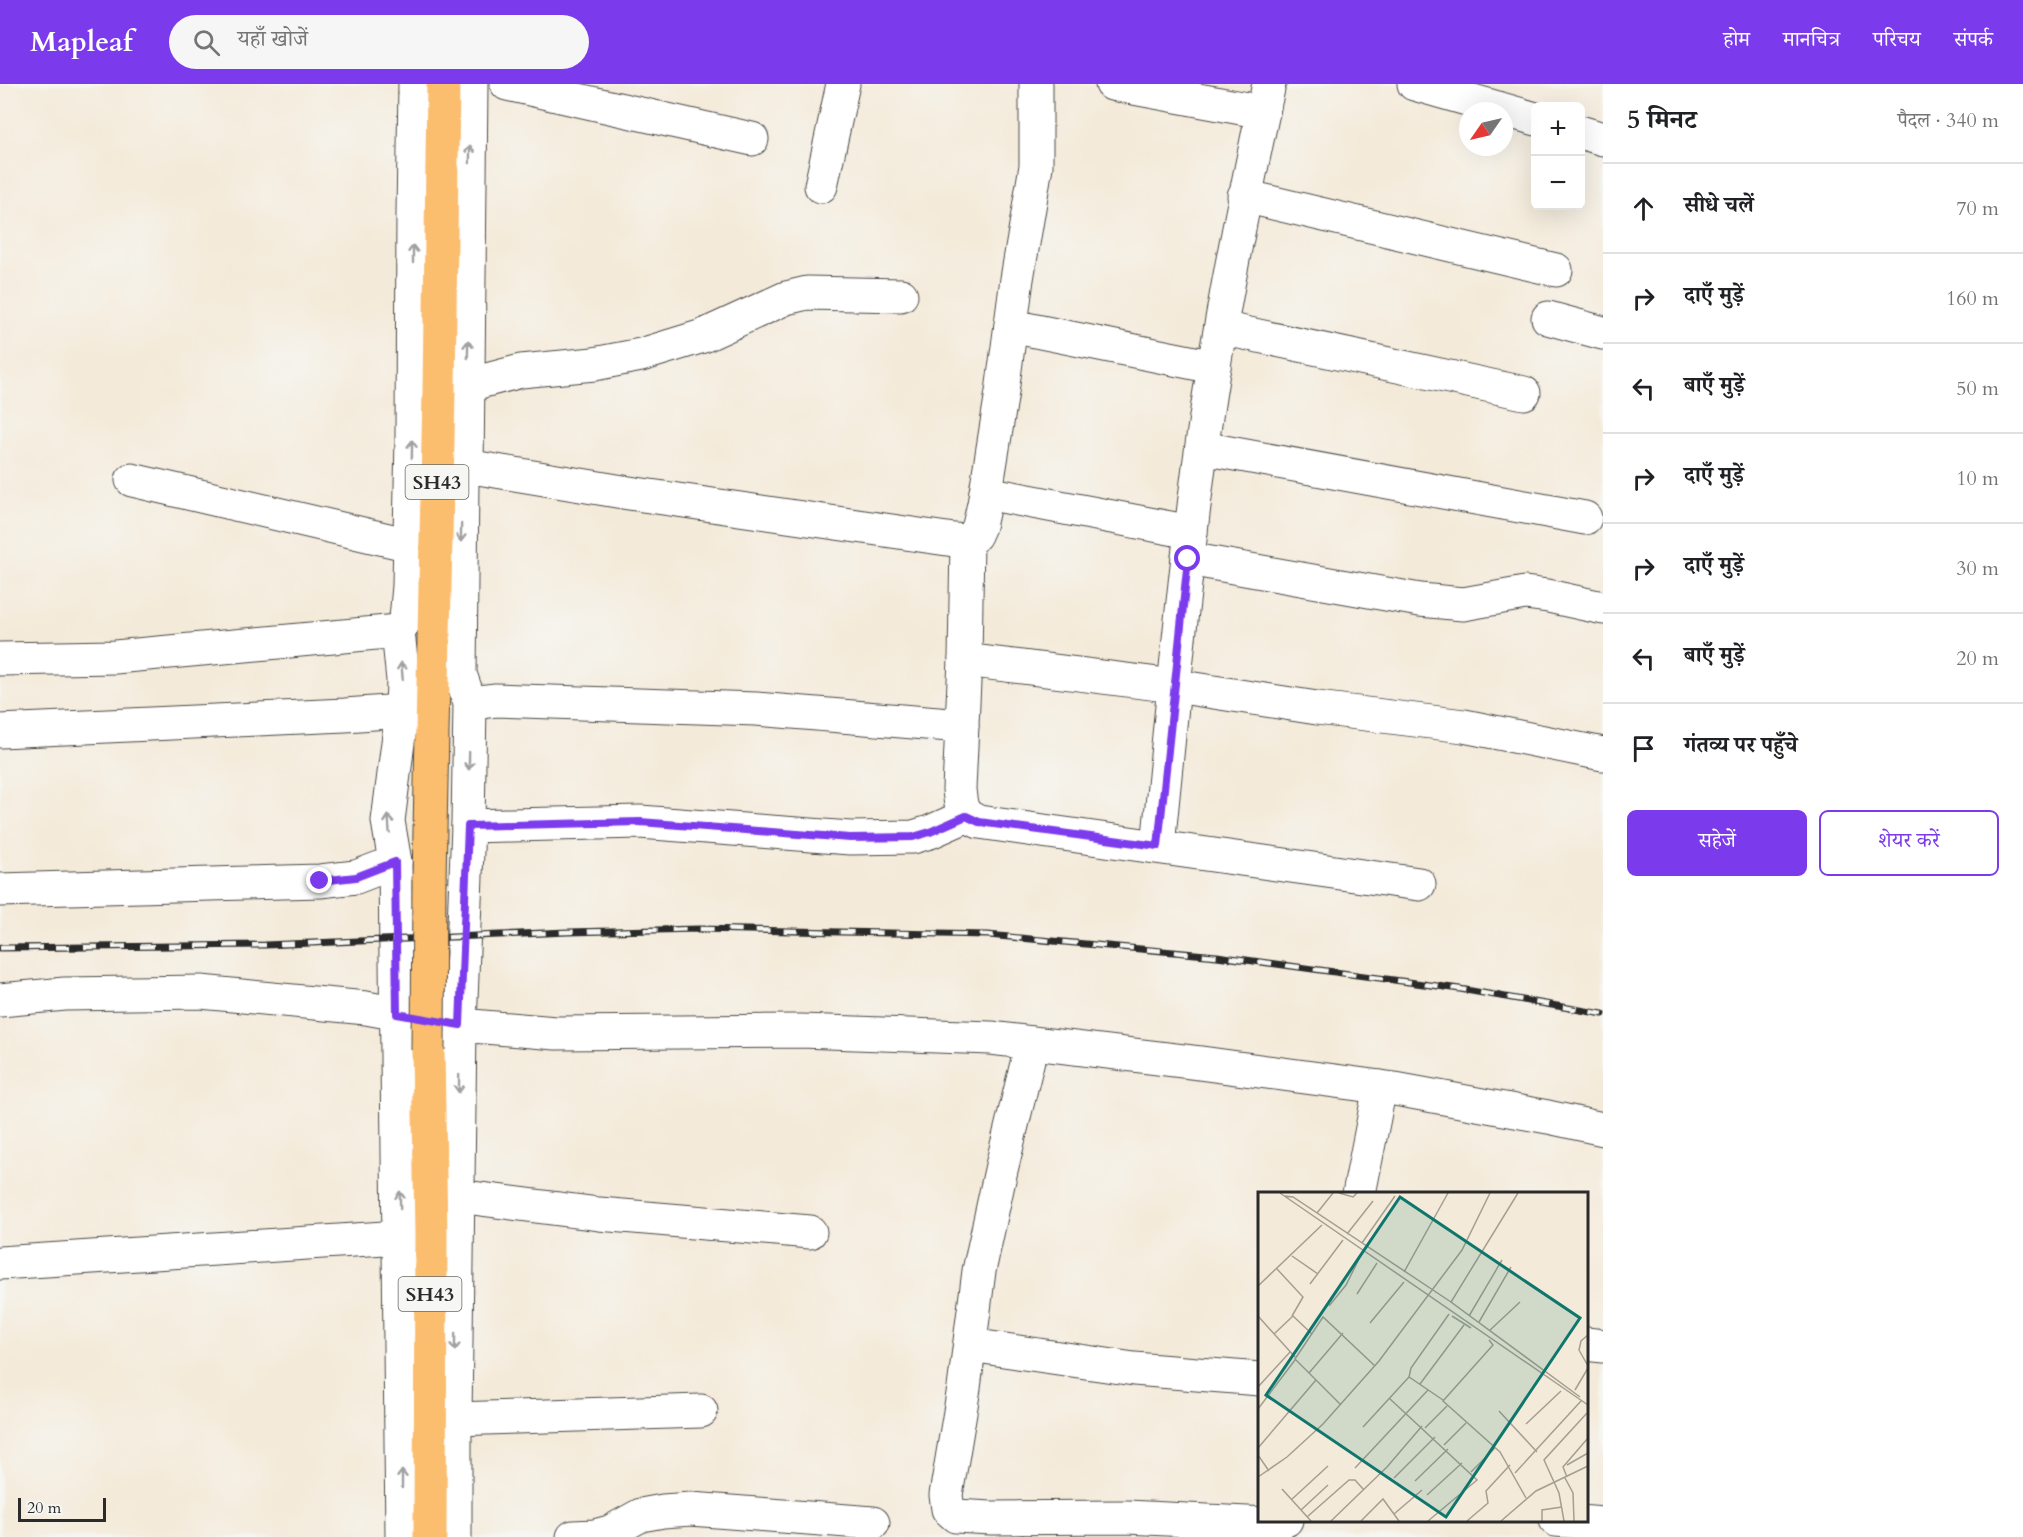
<!DOCTYPE html>
<html lang="hi">
<head>
<meta charset="utf-8">
<style>
  body { margin:0; font-family:Cardo,"Noto Serif Devanagari",serif; background:#f6f6f6; color:#202124 }
  .controls { position:absolute; right:18px; top:18px; display:grid; overflow:hidden; border-radius:9px; box-shadow:0 6px 24px #0002 }
  .controls button { width:54px; height:54px; display:grid; place-items:center; padding:0; border:0; border-bottom:2px solid #e0e0e0; background:#fff; color:#202124; font:30px sans-serif }
  .compass { position:absolute; left:1459px; top:18px; width:54px; height:54px; border-radius:50%; background:#fff; box-shadow:0 6px 24px #0002; rotate:236deg }
  .scale { position:absolute; left:18px; bottom:15px; width:88px; box-sizing:border-box; padding-left:6px; border:3px solid #2b2b2b; border-top:0; font-size:16px; line-height:21px; white-space:nowrap; color:#2b2b2b; -webkit-text-stroke:4px #f6f6f2; paint-order:stroke }
  .stop { position:absolute; width:18px; height:18px; margin:-14px; border:4px solid #7c3aed; border-radius:50%; background:#fff }
  .stop.end { background:#7c3aed; border-color:#fff; box-shadow:0 2px 6px #0008 }
  .list { margin:0; padding:0; list-style:none }
  h2 { display:flex; justify-content:space-between; align-items:center; height:78px; margin:0; padding:0 24px; font-size:26px }
  h2 small { font-size:20px; font-weight:400; color:#757577 }
  .list li { display:grid; grid-template-columns:39px 1fr auto; gap:18px; align-items:center; box-sizing:border-box; height:90px; padding:0 24px; border-top:2px solid #e0e0e0 }
  .list b { display:block; font-size:22px; white-space:nowrap }
  .list em { font-size:20px; font-style:normal; color:#757577 }
  .actions { display:flex; gap:12px; padding:18px 24px }
  .actions a { flex:1; padding:14px 0; border:2px solid #7c3aed; border-radius:9px; text-align:center; font-size:21px; color:#7c3aed }
  .actions .main { background:#7c3aed; color:#fff }
  .icon { flex:none; width:33px; height:33px; fill:none; stroke:currentColor; stroke-width:2; stroke-linecap:round; stroke-linejoin:round }
  .map { position:relative; flex:none; width:1603px; height:1453px; overflow:hidden }
  header { display:flex; align-items:center; gap:36px; box-sizing:border-box; height:84px; padding:0 30px; background:#7c3aed; color:#fff }
  header strong { font-size:28px }
  nav { display:flex; gap:33px; margin-inline-start:auto; font-size:21px }
  .search { width:420px; height:54px; background:#f6f6f6; display:flex; align-items:center; gap:15px; box-sizing:border-box; padding:0 21px; border-radius:33px; color:#757577; font-size:22px }
  main { display:flex }
  aside { flex:1; background:#fff }
  .map>svg:first-child { display:block }
</style>
</head>
<body>
<header>
<strong>Mapleaf</strong>
<div class="search"><svg class="icon" aria-label="search" viewBox="0 0 24 24"><circle cx="10" cy="10" r="6"/><path d="M15 15l6 6"/></svg>यहाँ खोजें</div>
<nav><a>होम</a><a>मानचित्र</a><a>परिचय</a><a>संपर्क</a></nav>
</header>
<main>
<div class="map">
<svg width="1603" height="1453" viewBox="0 0 1603 1453">
  <rect width="100%" height="100%" fill="#f6f6f2"/>
  <filter id="ink" filterUnits="userSpaceOnUse"><feTurbulence type="fractalNoise" baseFrequency=".0167" numOctaves="2"/><feDisplacementMap in="SourceGraphic" scale="12" xChannelSelector="R" yChannelSelector="G"/><feConvolveMatrix kernelMatrix="1 2 1 2 8 2 1 2 1" color-interpolation-filters="sRGB"/></filter>
  <filter id="wash" filterUnits="userSpaceOnUse"><feTurbulence type="fractalNoise" baseFrequency=".008" numOctaves="4" result="noise"/><feDisplacementMap in="SourceGraphic" scale="24" xChannelSelector="R" yChannelSelector="G"/><feGaussianBlur stdDeviation="1.35" result="paint"/><feColorMatrix in="noise" values="0 0 0 0 0 0 0 0 0 0 0 0 0 0 0 0 0 1.4 0 .05"/><feComposite in="paint" operator="in"/></filter>
  <g filter="url(#wash)">
    <rect width="100%" height="100%" fill="#f4ead9"/>
  </g>
  <g filter="url(#ink)">
    <g fill="none" stroke-linecap="round" stroke-linejoin="round">
      <defs>
        <g id="minor">
          <path d="M507 0 752 55"/>
          <path d="M1112 0 1263 28"/>
          <path d="M1414 0 1536 35"/>
          <path d="M1580 48 1603 55"/>
          <path d="M821 102 843 0"/>
          <path d="M1244 112 1556 186"/>
          <path d="M1548 234 1603 249"/>
          <path d="M1011 242 1214 283"/>
          <path d="M1221 244 1524 309"/>
          <path d="M468 301 521 287 594 280 641 271 703 252 786 214 807 209 901 211"/>
          <path d="M1202 364 1585 434"/>
          <path d="M467 387 471 0"/>
          <path d="M132 396 410 461"/>
          <path d="M986 409 1191 448"/>
          <path d="M967 457 965 576 959 705C961 724 961 730 979 738L1419 800"/>
          <path d="M1188 475 1420 516 1463 520 1525 509 1548 512 1603 524"/>
          <path d="M0 575 115 573 398 547"/>
          <path d="M965 576 1175 602 1317 624 1464 642 1603 670"/>
          <path d="M470 619 496 616 756 625 962 642"/>
          <path d="M0 647 345 631 402 627"/>
          <path d="M468 742 640 738 850 754 913 753 930 748 966 732"/>
          <path d="M1158 762C1170 643 1181 524 1196 406 1213 269 1240 134 1269 0"/>
          <path d="M395 778 402 1453"/>
          <path d="M0 806 320 797 356 793 395 778 388 737 402 627 403 596 398 547 406 535 409 502 412 353 413 130 415 0"/>
          <path d="M0 916 65 910 201 908 366 924 460 941 556 949 801 947 991 954 1200 979 1395 1005 1548 1033 1603 1045"/>
          <path d="M1032 959 1001 1086 979 1187 964 1304 946 1411 948 1425 956 1432 991 1434 1127 1433 1267 1440 1286 1436"/>
          <path d="M1359 1110 1380 1003"/>
          <path d="M457 1112 599 1130 810 1148"/>
          <path d="M0 1179 400 1153"/>
          <path d="M1586 1260 1603 1262"/>
          <path d="M970 1261 1134 1285 1260 1295"/>
          <path d="M455 1335 701 1327"/>
          <path d="M1556 1436 1603 1440"/>
          <path d="M455 1453V1335L460 941 468 742 470 619 460 590 462 397C465 388 468 386 478 384L629 409 954 456 967 457 975 451 979 442 984 420 1002 308 1017 195 1036 82V0"/>
          <path d="M573 1453 595 1452 610 1448 641 1431 663 1427 691 1425 873 1439"/>
        </g>
        <g id="major">
          <path d="M429 796 439 307 443 0"/>
          <path d="M428 966 431 1151 430 1453"/>
        </g>
      </defs>
      <use href="#minor" stroke="#494845" stroke-width="35"/>
      <use href="#major" stroke="#494845" stroke-width="35"/>
      <use href="#minor" stroke="#fff" stroke-width="33"/>
      <use href="#major" stroke="#fbbd6e" stroke-width="33"/>
      <defs>
        <path id="rail" d="M0 864 265 861 568 848 699 845 988 851 1217 872 1460 905 1603 930"/>
      </defs>
      <use href="#rail" stroke="#2b2b2b" stroke-width="7"/>
      <use href="#rail" stroke="#f6f6f2" stroke-width="4.5" stroke-dasharray="14" stroke-linecap="butt"/>
      <defs>
        <path id="major-bridge" d="M428 966 429 796"/>
      </defs>
      <use href="#major-bridge" stroke="#494845" stroke-width="35" stroke-linecap="butt"/>
      <use href="#major-bridge" stroke="#fbbd6e" stroke-width="33"/>
    </g>
    <defs><path id="oneway-shaft" d="M-6 0H5M1.5-3L5.5 0L1.5 3" fill="none" stroke-width="1.6" stroke-linecap="round" stroke-linejoin="round" transform="scale(1.5)"/></defs>
    <g stroke="#a0a0a0">
      <use href="#oneway-shaft" transform="translate(470 70) rotate(-89)"/>
      <use href="#oneway-shaft" transform="translate(413 170) rotate(-90)"/>
      <use href="#oneway-shaft" transform="translate(468 265) rotate(-89)"/>
      <use href="#oneway-shaft" transform="translate(412 365) rotate(-89)"/>
      <use href="#oneway-shaft" transform="translate(461 449) rotate(91)"/>
      <use href="#oneway-shaft" transform="translate(402 587) rotate(-95)"/>
      <use href="#oneway-shaft" transform="translate(469 677) rotate(91)"/>
      <use href="#oneway-shaft" transform="translate(389 740) rotate(-94)"/>
      <use href="#oneway-shaft" transform="translate(459 1000) rotate(91)"/>
      <use href="#oneway-shaft" transform="translate(400 1116) rotate(-91)"/>
      <use href="#oneway-shaft" transform="translate(455 1258) rotate(91)"/>
      <use href="#oneway-shaft" transform="translate(402 1395) rotate(-90)"/>
    </g>
  </g>
  <g fill="none" stroke-linecap="round" stroke-linejoin="round" filter="url(#ink)">
    <path stroke="#7c3aed" stroke-width="8" d="M320 797 356 793 395 778 397 930 460 941 468 742 640 738 850 754 913 753 930 748 966 732 979 738 1158 762 1188 475"/>
  </g>
  <g text-anchor="middle" dominant-baseline="central" stroke-width="5" stroke-linejoin="round" paint-order="stroke">
    <g fill="#f6f6f2" stroke="#686867" stroke-width="1.5">
      <rect x="405.5" y="381" width="63" height="34" rx="4.5"/>
      <rect x="398.5" y="1193" width="63" height="34" rx="4.5"/>
    </g>
    <g font-size="20" font-weight="bold" fill="#2b2b2b">
      <text x="437" y="398">SH43</text>
      <text x="430" y="1210">SH43</text>
    </g>
  </g>
  <g transform="translate(1258 1108)">
    <rect width="330" height="330" fill="#f4ead9"/>
    <path fill="none" stroke="#a49e93" stroke-width="1.5" d="M22 1 330 213M81 1 95 5 99 1M260 1 193 110 322 205M27 4 35 5 193 110M59 21 75 1M89 42 115 9M104 51 137 4M34 64 60 82M19 77 45 105 34 124M146 80 190 1M52 92 85 48M0 94 64 33M99 102 119 71M71 114 88 93 104 61M0 124 37 165M194 124 213 136M211 124 244 68M221 130 253 75M112 131 146 90M231 139 262 110M16 142 35 124 54 142M330 143 323 149 321 158 330 174M231 148 235 153 185 209 242 260 268 306M51 181 85 141M151 185 153 176 191 122M162 192 206 133M0 195 32 160M317 198 330 176M131 206 219 288 170 329M83 213 37 167 65 125 117 174M0 217 37 168M241 219 279 260M268 232 303 199M105 235 151 185 185 208M167 236 189 214M186 253 208 231M0 256 58 188M0 263 11 279M309 273 330 261M97 276 170 198M213 280 237 256M257 281 323 209M0 285 29 265 65 232 121 169 204 58 232 1M309 285 305 275 330 246M136 286 177 245M307 286 315 301 316 329M157 289 190 257M24 297 53 329M169 303 204 271M33 308 70 274M43 318 70 293M136 322 164 298M49 325 91 288H97L106 298M73 329 129 275 164 234M103 329 125 307 141 329M209 329 230 311 228 299 252 273M243 329 278 299 330 274M284 329V318L304 315M306 329 301 301 286 268 329 221"/>
    <path fill="#0f766e" fill-opacity="0.15" stroke="#0f766e" stroke-width="3" d="M142 5 322 126 188 325 8 203Z"/>
    <rect width="330" height="330" fill="none" stroke="#2b2b2b" stroke-width="3"/>
  </g>
</svg>
<div class="controls">
<button>+</button>
<button>−</button>
</div>
<svg class="compass" viewBox="-18 -18 36 36"><path d="M0-13l5 13h-10z" fill="#e53935"/><path d="M0 13l5-13h-10z" fill="#757577"/></svg>
<div class="scale">20 m</div>
<div class="stop" style="left:1188px;top:475px"></div>
<div class="stop end" style="left:320px;top:797px"></div>
</div>
<aside>
<h2>5 मिनट<small>पैदल · 340 m</small></h2>
<ul class="list">
<li><svg class="icon" aria-label="ahead" viewBox="0 0 24 24"><path d="M12 20V5M6 11l6-6 6 6"/></svg><div><b>सीधे चलें</b></div><em>70 m</em></li>
<li><svg class="icon" aria-label="right" viewBox="0 0 24 24"><path d="M7 20v-9h11M14 6l5 5-5 5"/></svg><div><b>दाएँ मुड़ें</b></div><em>160 m</em></li>
<li><svg class="icon" aria-label="left" viewBox="0 0 24 24"><path d="M17 20v-9H6M10 6l-5 5 5 5"/></svg><div><b>बाएँ मुड़ें</b></div><em>50 m</em></li>
<li><svg class="icon" aria-label="right" viewBox="0 0 24 24"><path d="M7 20v-9h11M14 6l5 5-5 5"/></svg><div><b>दाएँ मुड़ें</b></div><em>10 m</em></li>
<li><svg class="icon" aria-label="right" viewBox="0 0 24 24"><path d="M7 20v-9h11M14 6l5 5-5 5"/></svg><div><b>दाएँ मुड़ें</b></div><em>30 m</em></li>
<li><svg class="icon" aria-label="left" viewBox="0 0 24 24"><path d="M17 20v-9H6M10 6l-5 5 5 5"/></svg><div><b>बाएँ मुड़ें</b></div><em>20 m</em></li>
<li><svg class="icon" aria-label="arrive" viewBox="0 0 24 24"><path d="M6 21V4h12l-3 4 3 4H6"/></svg><div><b>गंतव्य पर पहुँचे</b></div></li>
</ul>
<div class="actions"><a class="main">सहेजें</a><a>शेयर करें</a></div>
</aside>
</main>
</body>
</html>
